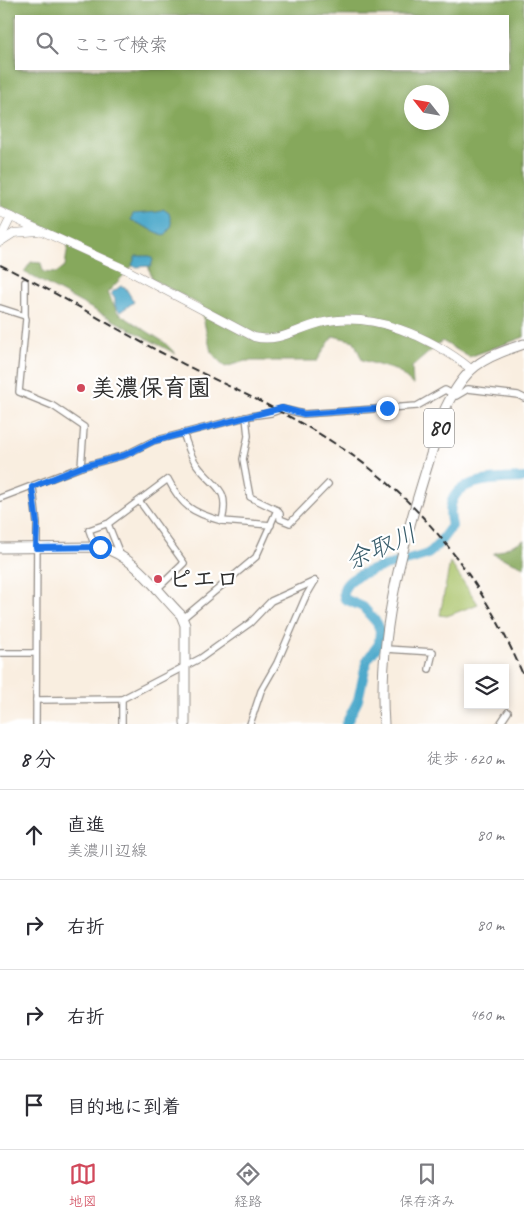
<!DOCTYPE html>
<html lang="ja">
<head>
<meta charset="utf-8">
<style>
  body { margin:0; font-family:Caveat,"Klee One",sans-serif; background:#f2f2f3; color:#2b2b33 }
  .controls { position:absolute; right:15px; bottom:15px; display:grid; overflow:hidden; border-radius:0px; box-shadow:0 2px 8px #0003 }
  .controls button { width:45px; height:45px; display:grid; place-items:center; padding:0; border:0; border-bottom:1px solid #e1e1e2; background:#fff; color:#2b2b33; font:25px sans-serif }
  .compass { position:absolute; left:404px; top:85px; width:45px; height:45px; border-radius:50%; background:#fff; box-shadow:0 2px 8px #0003; rotate:301deg }
  .stop { position:absolute; width:15px; height:15px; margin:-11px; border:4px solid #1a73e8; border-radius:50%; background:#fff }
  .stop.end { background:#1a73e8; border-color:#fff; box-shadow:0 1px 5px #0008 }
  .list { margin:0; padding:0; list-style:none }
  h2 { display:flex; justify-content:space-between; align-items:center; height:65px; margin:0; padding:0 20px; font-size:21px }
  h2 small { font-size:16px; font-weight:400; color:#7c7c81 }
  .list li { display:grid; grid-template-columns:32px 1fr auto; gap:15px; align-items:center; box-sizing:border-box; height:90px; padding:0 20px; border-top:1px solid #e1e1e2 }
  .list b { display:block; font-size:19px; white-space:nowrap }
  .list p { margin:0; font-size:16px; white-space:nowrap; color:#7c7c81 }
  .list em { font-size:16px; font-style:normal; color:#7c7c81 }
  .icon { flex:none; width:28px; height:28px; fill:none; stroke:currentColor; stroke-width:2; stroke-linecap:round; stroke-linejoin:round }
  .map { position:relative; flex:none; width:524px; height:724px; overflow:hidden }
  .search { position:absolute; background:#fff; box-shadow:0 2px 8px #0003; left:15px; right:15px; top:15px; height:55px; display:flex; align-items:center; gap:12px; box-sizing:border-box; padding:0 18px; border-radius:0px; color:#7c7c81; font-size:19px }
  .sheet { height:425px; background:#fff }
  nav { display:flex; justify-content:space-around; align-items:center; box-sizing:border-box; height:70px; border-top:1px solid #e1e1e2; background:#fff; font-size:14px; color:#7c7c81 }
  nav a { display:grid; justify-items:center; gap:2px }
  nav .on { color:#d1495b }
  .map>svg:first-child { display:block }
</style>
</head>
<body>
<div class="map">
<svg width="524" height="724" viewBox="0 0 524 724">
  <rect width="100%" height="100%" fill="#fff"/>
  <filter id="ink" filterUnits="userSpaceOnUse"><feTurbulence type="fractalNoise" baseFrequency=".02" numOctaves="2"/><feDisplacementMap in="SourceGraphic" scale="10" xChannelSelector="R" yChannelSelector="G"/><feConvolveMatrix kernelMatrix="1 2 1 2 8 2 1 2 1" color-interpolation-filters="sRGB"/></filter>
  <filter id="wash" filterUnits="userSpaceOnUse"><feTurbulence type="fractalNoise" baseFrequency=".0096" numOctaves="4" result="noise"/><feDisplacementMap in="SourceGraphic" scale="20" xChannelSelector="R" yChannelSelector="G"/><feGaussianBlur stdDeviation="1.12" result="paint"/><feColorMatrix in="noise" values="0 0 0 0 0 0 0 0 0 0 0 0 0 0 0 0 0 1.4 0 .05"/><feComposite in="paint" operator="in"/></filter>
  <g filter="url(#wash)">
    <rect width="100%" height="100%" fill="#f9eee0"/>
    <path fill="#a9c268" stroke="#6a764a" d="M450 562 478 604 447 616 440 615Z"/>
    <g fill="#86a85c" stroke="#586a44" fill-rule="evenodd">
      <path d="M0 0H524V337L469 357 442 341 412 367 413 385 398 371 362 360 354 341 333 336 317 361H245L225 367 211 352 200 305 152 279 147 261 139 259 107 293 118 313 164 342 176 354 24 272 31 262 41 263 43 272 56 273 65 266 69 238 0 206ZM16 16H508V69H16ZM412 92H442V122H412Z"/>
      <path d="M524 540V567L493 554Z"/>
    </g>
    <g fill="#4da9cb" stroke="#3c6a7b">
      <path d="M163 209 169 213 172 225 165 236 131 220 133 214 158 212Z"/>
      <path d="M136 256H150L153 260 151 266 135 267 132 265Z"/>
      <path d="M121 286 125 287 134 302 120 312 115 306V299L111 293Z"/>
    </g>
    <g fill="none" stroke-linecap="round" stroke-linejoin="round">
      <path stroke="#4da9cb" stroke-width="10" d="M346 724 358 700 367 660 379 644 380 630 377 623 363 607 345 599C332 569 414 563 429 553 438 547 445 534 452 526 440 476 491 480 524 478"/>
    </g>
  </g>
  <g filter="url(#ink)">
    <g fill="none" stroke-linecap="round" stroke-linejoin="round">
      <defs>
        <g id="street">
          <path d="M0 308 25 316 26 319 19 392 53 406 84 427 81 467"/>
          <path d="M25 316V282"/>
          <path d="M246 417 248 436 243 459 250 497 277 510"/>
          <path d="M183 433C187 443 190 456 197 465 215 489 230 487 222 521L271 525"/>
          <path d="M33 487 37 524 36 724"/>
          <path d="M0 498 81 467 125 455 153 441 250 416 271 413 282 409 304 414 417 406 445 390 456 396 468 389 518 395 524 398"/>
          <path d="M140 502 184 563 156 590"/>
          <path d="M108 524 120 554"/>
          <path d="M95 547 89 530 109 523 168 479C182 507 193 513 222 521"/>
          <path d="M182 619 256 557 277 510 280 514V519L290 523 328 484"/>
          <path d="M386 649 433 652 429 669"/>
          <path d="M0 653H36"/>
          <path d="M36 700 122 699 201 658 250 623 271 601 315 581"/>
          <path d="M122 724V699"/>
          <path d="M250 724 261 691 277 663 305 598 315 581"/>
          <path d="M500 724 508 712"/>
        </g>
        <g id="secondary">
          <path d="M0 212 125 269 254 337C279 343 296 329 320 323 372 310 431 337 471 369"/>
          <path d="M0 239 11 217"/>
          <path d="M0 242 14 233 38 231"/>
        </g>
        <g id="primary">
          <path d="M0 548 100 547C135 556 156 590 181 615L185 625V724"/>
          <path d="M384 724C376 615 414 511 445 409 465 367 481 358 524 344"/>
        </g>
      </defs>
      <use href="#street" stroke="#928c86" stroke-width="8"/>
      <use href="#secondary" stroke="#928c86" stroke-width="9"/>
      <use href="#primary" stroke="#928c86" stroke-width="11"/>
      <use href="#street" stroke="#fff" stroke-width="5.5"/>
      <use href="#secondary" stroke="#fff" stroke-width="8"/>
      <use href="#primary" stroke="#fff" stroke-width="9"/>
      <path stroke="#2b2b2b" stroke-width="2" stroke-dasharray="8 4" stroke-linecap="butt" d="M0 265C55 291 106 324 160 352 219 383 281 408 337 445 423 500 485 584 524 677"/>
    </g>
  </g>
  <g fill="none" stroke-linecap="round" stroke-linejoin="round" filter="url(#ink)">
    <path stroke="#1a73e8" stroke-width="6" d="M100 547 36 548 37 524 32 487 81 467 125 455 154 441 282 408 304 414 387 408"/>
  </g>
  <g fill="#d1495b" stroke="#fff" stroke-width="2">
    <circle cx="81" cy="388" r="5"/>
    <circle cx="158" cy="579" r="5"/>
  </g>
  <g text-anchor="middle" dominant-baseline="central" stroke-width="4.5" stroke-linejoin="round" paint-order="stroke">
    <rect fill="#fff" stroke="#6b6b6b" stroke-width="1" x="424" y="408.5" width="30" height="39" rx="4"/>
    <g font-size="22" font-weight="bold" fill="#2b2b2b">
      <text x="439" y="428">80</text>
    </g>
    <g font-size="24" font-weight="bold" fill="#2b2b2b" stroke="#fff" text-anchor="start">
      <text x="91" y="388">美濃保育園</text>
      <text x="168" y="579">ピエロ</text>
    </g>
    <g font-size="25" font-style="italic" fill="#395d6b" stroke="#fff">
      <text transform="translate(381 547) rotate(-24)">余取川</text>
    </g>
  </g>
</svg>
<div class="controls">
<button><svg class="icon" aria-label="layers" viewBox="0 0 24 24"><path d="M12 4l9 5-9 5-9-5zM3 14l9 5 9-5"/></svg></button>
</div>
<svg class="compass" viewBox="-18 -18 36 36"><path d="M0-13l5 13h-10z" fill="#e53935"/><path d="M0 13l5-13h-10z" fill="#7c7c81"/></svg>
<div class="stop" style="left:100px;top:547px"></div>
<div class="stop end" style="left:387px;top:408px"></div>
<div class="search"><svg class="icon" aria-label="search" viewBox="0 0 24 24"><circle cx="10" cy="10" r="6"/><path d="M15 15l6 6"/></svg>ここで検索</div>
</div>
<section class="sheet">
<h2>8 分<small>徒歩 · 620 m</small></h2>
<ul class="list">
<li><svg class="icon" aria-label="ahead" viewBox="0 0 24 24"><path d="M12 20V5M6 11l6-6 6 6"/></svg><div><b>直進</b><p>美濃川辺線</p></div><em>80 m</em></li>
<li><svg class="icon" aria-label="right" viewBox="0 0 24 24"><path d="M7 20v-9h11M14 6l5 5-5 5"/></svg><div><b>右折</b></div><em>80 m</em></li>
<li><svg class="icon" aria-label="right" viewBox="0 0 24 24"><path d="M7 20v-9h11M14 6l5 5-5 5"/></svg><div><b>右折</b></div><em>460 m</em></li>
<li><svg class="icon" aria-label="arrive" viewBox="0 0 24 24"><path d="M6 21V4h12l-3 4 3 4H6"/></svg><div><b>目的地に到着</b></div></li>
</ul>
</section>
<nav>
<a class="on"><svg class="icon" aria-label="map" viewBox="0 0 24 24"><path d="M3 6l6-2 6 2 6-2v14l-6 2-6-2-6 2zM9 4v14M15 6v14"/></svg>地図</a>
<a><svg class="icon" aria-label="directions" viewBox="0 0 24 24"><path d="M12 3l9 9-9 9-9-9zM9 14v-3h6M13 9l2 2-2 2"/></svg>経路</a>
<a><svg class="icon" aria-label="saved" viewBox="0 0 24 24"><path d="M7 4h10v16l-5-4-5 4z"/></svg>保存済み</a>
</nav>
</body>
</html>
